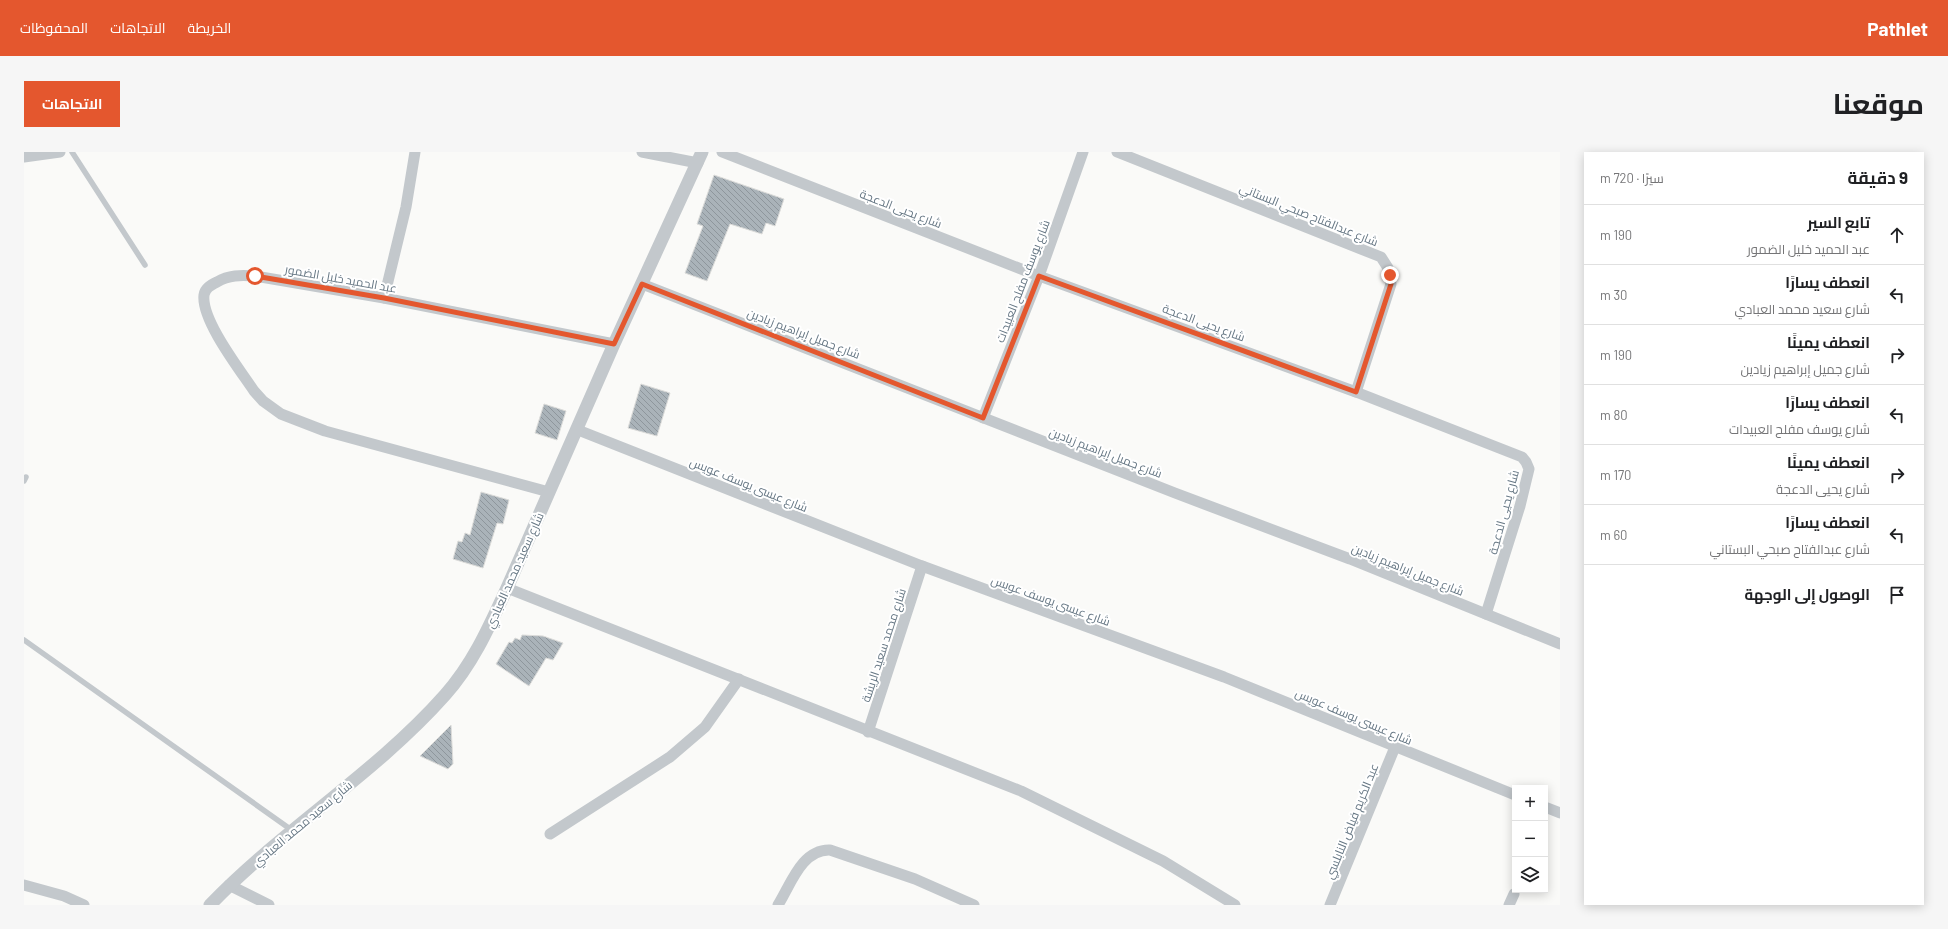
<!DOCTYPE html>
<html lang="ar">
<head>
<meta charset="utf-8">
<style>
  body { margin:0; font-family:Barlow,Cairo,sans-serif; background:#f6f6f6; color:#202124; direction:rtl }
  .controls { position:absolute; right:12px; bottom:12px; display:grid; overflow:hidden; border-radius:0px; box-shadow:0 2px 10px #0003 }
  .controls button { width:36px; height:36px; display:grid; place-items:center; padding:0; border:0; border-bottom:1px solid #e0e0e0; background:#fff; color:#202124; font:20px sans-serif }
  .stop { position:absolute; width:12px; height:12px; margin:-9px; border:3px solid #e4572e; border-radius:50%; background:#fff }
  .stop.end { background:#e4572e; border-color:#fff; box-shadow:0 1px 4px #0008 }
  .list { margin:0; padding:0; list-style:none }
  h2 { display:flex; justify-content:space-between; align-items:center; height:52px; margin:0; padding:0 16px; font-size:17px }
  h2 small { font-size:13px; font-weight:400; color:#757577 }
  .list li { display:grid; grid-template-columns:26px 1fr auto; gap:12px; align-items:center; box-sizing:border-box; height:60px; padding:0 16px; border-top:1px solid #e0e0e0 }
  .list b { display:block; font-size:15px; white-space:nowrap }
  .list p { margin:0; font-size:13px; white-space:nowrap; color:#757577 }
  .list em { font-size:13px; font-style:normal; color:#757577 }
  .icon { flex:none; width:22px; height:22px; fill:none; stroke:currentColor; stroke-width:2; stroke-linecap:round; stroke-linejoin:round }
  .map { position:relative; flex:none; width:1536px; height:753px; overflow:hidden; direction:ltr; border-radius:0px }
  header { display:flex; align-items:center; gap:24px; box-sizing:border-box; height:56px; padding:0 20px; background:#e4572e; color:#fff }
  header strong { font-size:19px }
  nav { display:flex; gap:22px; margin-inline-start:auto; font-size:14px }
  .intro { display:flex; align-items:center; justify-content:space-between; box-sizing:border-box; height:96px; padding:0 24px }
  h1 { margin:0; font-size:28px }
  .button { padding:10px 18px; border-radius:0px; background:#e4572e; color:#fff; font-size:14px; font-weight:700 }
  main { display:flex; gap:24px; padding:0 24px }
  aside { flex:1; background:#fff; border-radius:0px; box-shadow:0 2px 10px #0003 }
  .map>svg:first-child { display:block }
</style>
</head>
<body>
<header>
<strong>Pathlet</strong>
<nav><a>الخريطة</a><a>الاتجاهات</a><a>المحفوظات</a></nav>
</header>
<div class="intro"><h1>موقعنا</h1><a class="button">الاتجاهات</a></div>
<main>
<aside>
<h2>9 دقيقة<small>سيرًا · 720 m</small></h2>
<ul class="list">
<li><svg class="icon" aria-label="ahead" viewBox="0 0 24 24"><path d="M12 20V5M6 11l6-6 6 6"/></svg><div><b>تابع السير</b><p>عبد الحميد خليل الضمور</p></div><em>190 m</em></li>
<li><svg class="icon" aria-label="left" viewBox="0 0 24 24"><path d="M17 20v-9H6M10 6l-5 5 5 5"/></svg><div><b>انعطف يسارًا</b><p>شارع سعيد محمد العبادي</p></div><em>30 m</em></li>
<li><svg class="icon" aria-label="right" viewBox="0 0 24 24"><path d="M7 20v-9h11M14 6l5 5-5 5"/></svg><div><b>انعطف يمينًا</b><p>شارع جميل إبراهيم زيادين</p></div><em>190 m</em></li>
<li><svg class="icon" aria-label="left" viewBox="0 0 24 24"><path d="M17 20v-9H6M10 6l-5 5 5 5"/></svg><div><b>انعطف يسارًا</b><p>شارع يوسف مفلح العبيدات</p></div><em>80 m</em></li>
<li><svg class="icon" aria-label="right" viewBox="0 0 24 24"><path d="M7 20v-9h11M14 6l5 5-5 5"/></svg><div><b>انعطف يمينًا</b><p>شارع يحيى الدعجة</p></div><em>170 m</em></li>
<li><svg class="icon" aria-label="left" viewBox="0 0 24 24"><path d="M17 20v-9H6M10 6l-5 5 5 5"/></svg><div><b>انعطف يسارًا</b><p>شارع عبدالفتاح صبحي البستاني</p></div><em>60 m</em></li>
<li><svg class="icon" aria-label="arrive" viewBox="0 0 24 24"><path d="M6 21V4h12l-3 4 3 4H6"/></svg><div><b>الوصول إلى الوجهة</b></div></li>
</ul>
</aside>
<div class="map">
<svg width="1536" height="753" viewBox="0 0 1536 753">
  <defs>
    <pattern id="building-back-hatch" width="6" height="6" patternUnits="userSpaceOnUse"><rect width="6" height="6" fill="#aab3b9"/><path d="M-1 5l2 2M0 0l6 6M5-1l2 2" fill="none" stroke="#8e969c"/></pattern>
  </defs>
  <rect width="100%" height="100%" fill="#fafaf8"/>
  <g fill="url(#building-back-hatch)" stroke="#dcdcda">
    <path d="M690 23 760 47 751 74 742 71 738 82 706 72 683 129 661 121 679 74 673 72Z"/>
    <path d="M617 232 646 241 633 284 604 276Z"/>
    <path d="M520 252 542 259 533 288 511 281Z"/>
    <path d="M457 340 485 348 479 372 473 371 459 416 429 407 434 389 438 390 441 381 446 383Z"/>
    <path d="M498 483 519 484 539 491 529 508 522 506 505 534 472 512 485 490 488 491 491 486 496 488Z"/>
    <path d="M427 573 429 612 424 617 396 604Z"/>
  </g>
  <g fill="none" stroke-linecap="round" stroke-linejoin="round">
    <g stroke="#c3c8cc" stroke-width="5.5">
      <path d="M48 0 121 113"/>
      <path d="M0 329 2 325"/>
      <path d="M0 488 269 679"/>
    </g>
    <g stroke="#c3c8cc" stroke-width="11">
      <path d="M618 0 674 11"/>
      <path d="M698 0 1015 124 1332 240 1498 305 1502 310 1505 317 1496 354 1462 462"/>
      <path d="M1093 0 1357 105 1364 116 1367 132 1332 240"/>
      <path d="M0 5 36 0"/>
      <path d="M618 132 1151 341 1326 407 1536 492"/>
      <path d="M360 146 382 55 391 0"/>
      <path d="M959 266 1015 124 1059 0"/>
      <path d="M554 278 898 414 1200 525 1491 643"/>
      <path d="M525 340 301 279 257 262 239 249 230 239C216 218 177 168 180 143 181 136 187 133 193 130 205 123 216 123 231 124L360 146 590 192"/>
      <path d="M483 436 997 639 1139 709 1211 753"/>
      <path d="M844 580 898 414"/>
      <path d="M1521 655 1536 661"/>
      <path d="M526 682 646 605 681 575 715 527"/>
      <path d="M0 733 40 744 60 753"/>
      <path d="M205 733 245 753"/>
      <path d="M754 753C767 732 778 697 806 698L891 727 950 753"/>
      <path d="M1306 753 1371 595"/>
      <path d="M1485 753 1490 742"/>
    </g>
    <path stroke="#c3c8cc" stroke-width="13" d="M186 753C259 677 351 622 421 543 449 512 466 473 483 436L590 192 678 0"/>
  </g>
  <g fill="none" stroke-linecap="round" stroke-linejoin="round">
    <path stroke="#e4572e" stroke-width="5" d="M231 124 360 146 590 192 618 132 959 266 1015 124 1332 240 1367 132 1366 123"/>
  </g>
  <g text-anchor="middle" dominant-baseline="central" stroke-width="4" stroke-linejoin="round" paint-order="stroke">
    <g font-size="12" fill="#657683" stroke="#fff">
      <text transform="translate(877 56) rotate(21)">شارع يحيى الدعجة</text>
      <text transform="translate(1285 62) rotate(22)">شارع عبدالفتاح صبحي البستاني</text>
      <text transform="translate(317 126) rotate(10)">عبد الحميد خليل الضمور</text>
      <text transform="translate(998 129) rotate(-69)">شارع يوسف مفلح العبيدات</text>
      <text transform="translate(1180 170) rotate(20)">شارع يحيى الدعجة</text>
      <text transform="translate(780 181) rotate(21)">شارع جميل إبراهيم زيادين</text>
      <text transform="translate(1082 300) rotate(21)">شارع جميل إبراهيم زيادين</text>
      <text transform="translate(725 332) rotate(22)">شارع عيسى يوسف عويس</text>
      <text transform="translate(1479 360) rotate(-75)">شارع يحيى الدعجة</text>
      <text transform="translate(1384 417) rotate(22)">شارع جميل إبراهيم زيادين</text>
      <text transform="translate(490 418) rotate(-66)">شارع سعيد محمد العبادي</text>
      <text transform="translate(1027 448) rotate(20)">شارع عيسى يوسف عويس</text>
      <text transform="translate(859 493) rotate(-72)">شارع محمد سعيد الريشة</text>
      <text transform="translate(1330 564) rotate(23)">شارع عيسى يوسف عويس</text>
      <text transform="translate(1327 669) rotate(-68)">عبد الكريم فياض النابلسي</text>
      <text transform="translate(278 671) rotate(-40)">شارع سعيد محمد العبادي</text>
    </g>
  </g>
</svg>
<div class="controls">
<button>+</button>
<button>−</button>
<button><svg class="icon" aria-label="layers" viewBox="0 0 24 24"><path d="M12 4l9 5-9 5-9-5zM3 14l9 5 9-5"/></svg></button>
</div>
<div class="stop" style="left:231px;top:124px"></div>
<div class="stop end" style="left:1366px;top:123px"></div>
</div>
</main>
</body>
</html>
